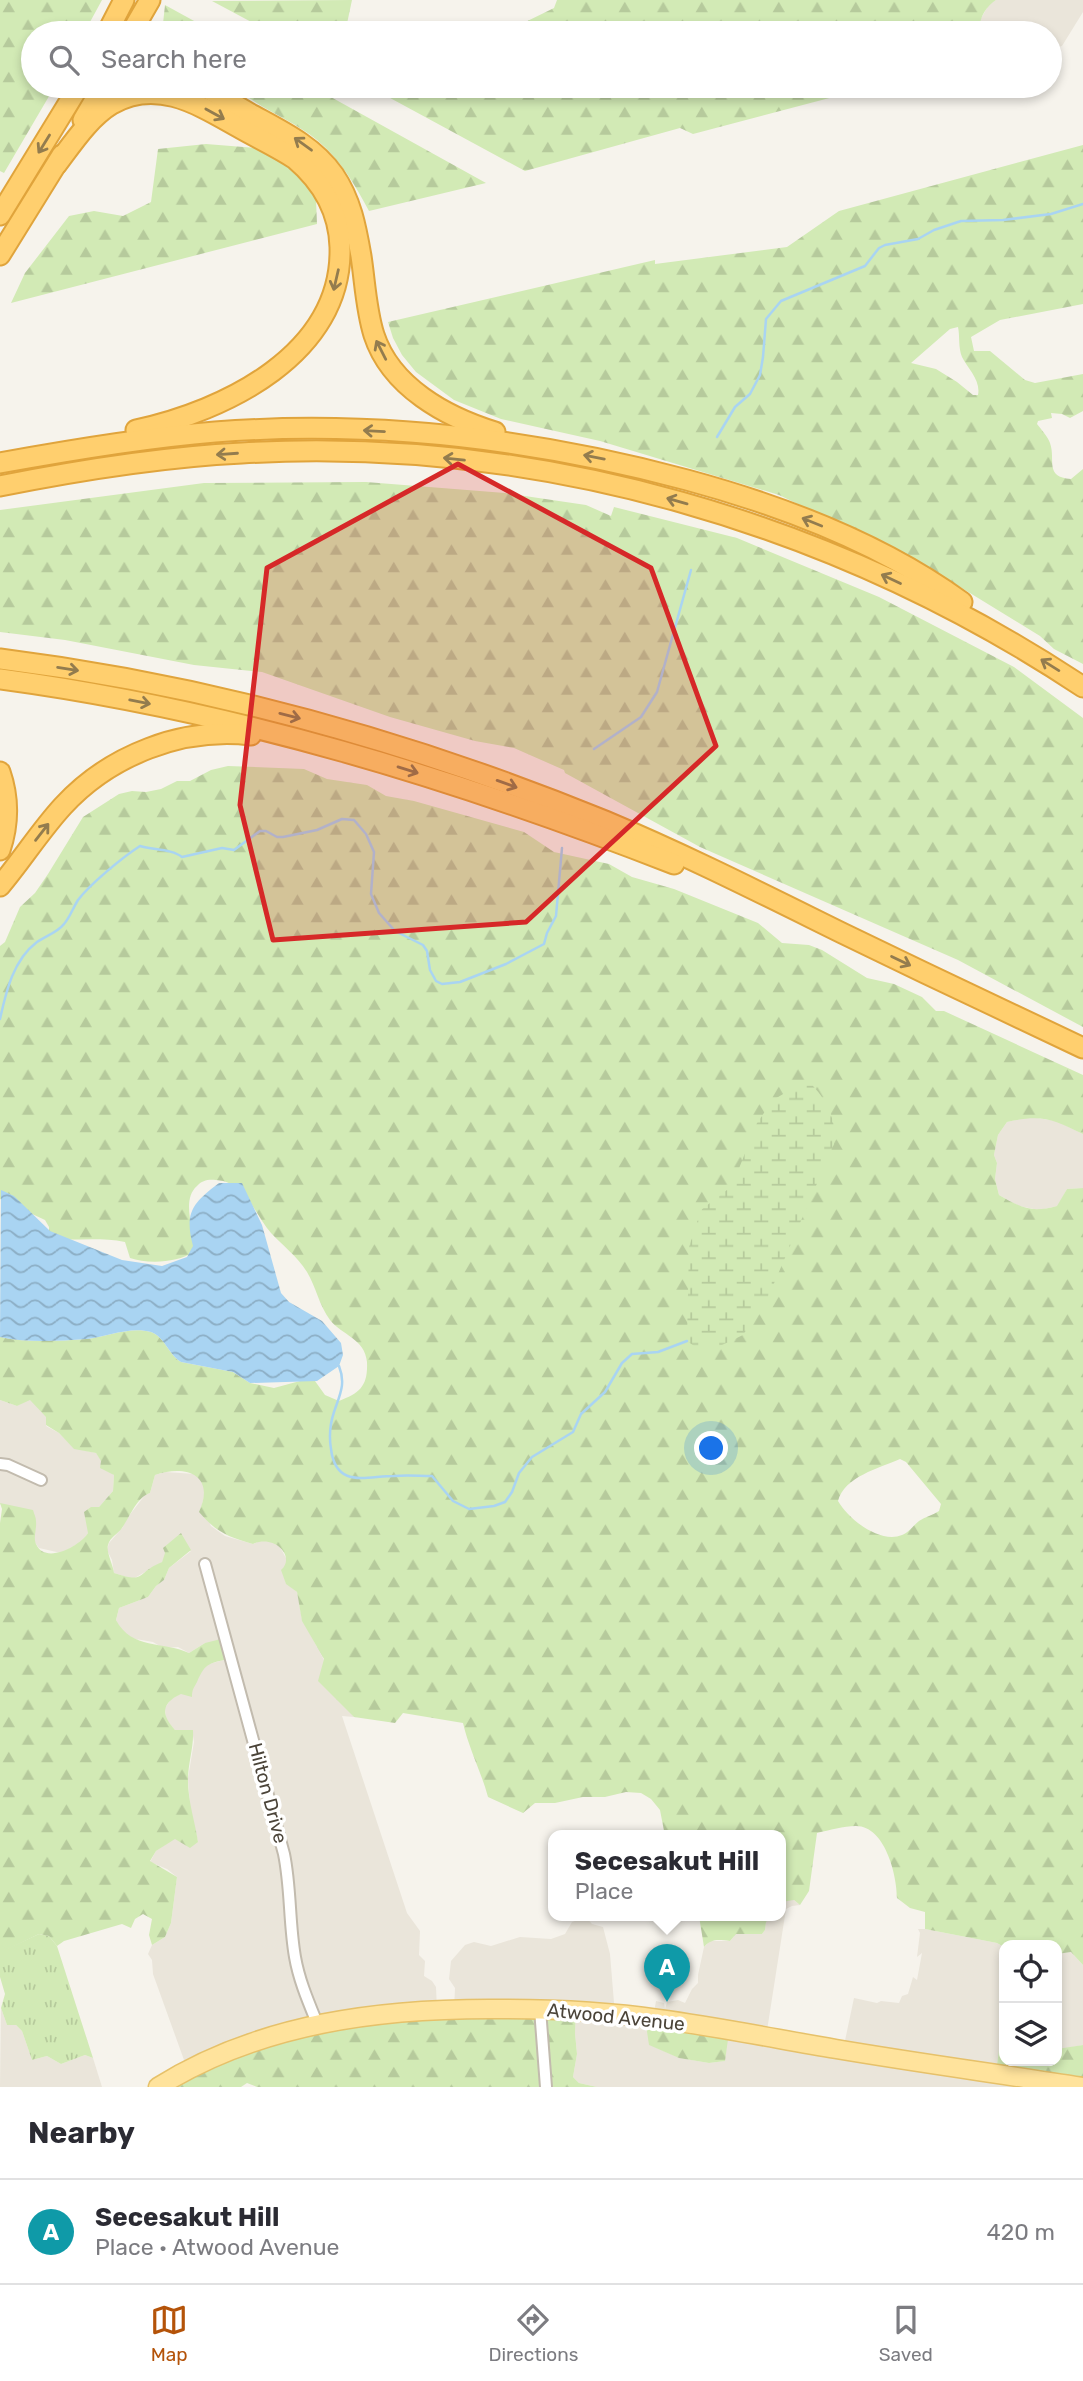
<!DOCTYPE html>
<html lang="en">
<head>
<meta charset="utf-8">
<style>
  body { margin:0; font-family:Rubik,sans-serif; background:#f2f2f3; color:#2b2b33 }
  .controls { position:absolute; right:21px; bottom:21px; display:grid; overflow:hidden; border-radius:14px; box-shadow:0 4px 10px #0003 }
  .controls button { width:63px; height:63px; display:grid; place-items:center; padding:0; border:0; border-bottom:2px solid #e1e1e2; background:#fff; color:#2b2b33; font:35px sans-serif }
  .you { position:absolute; left:712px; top:1449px; width:24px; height:24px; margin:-18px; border:5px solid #fff; border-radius:50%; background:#1a73e8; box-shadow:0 0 0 10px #1a73e833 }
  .badge { display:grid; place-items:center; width:46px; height:46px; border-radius:50%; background:#b45309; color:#fff; font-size:23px; font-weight:700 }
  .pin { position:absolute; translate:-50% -58px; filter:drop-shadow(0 2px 4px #0008) }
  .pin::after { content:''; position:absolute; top:37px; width:24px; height:21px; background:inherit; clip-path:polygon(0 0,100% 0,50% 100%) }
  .popup { position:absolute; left:548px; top:1830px; width:238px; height:91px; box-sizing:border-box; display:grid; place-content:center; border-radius:14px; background:#fff; filter:drop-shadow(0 2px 5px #0005); font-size:23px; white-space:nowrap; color:#7c7c81 }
  .popup b { font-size:26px; color:#2b2b33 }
  .popup::after { content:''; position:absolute; left:50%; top:100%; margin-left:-14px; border:14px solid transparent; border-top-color:#fff }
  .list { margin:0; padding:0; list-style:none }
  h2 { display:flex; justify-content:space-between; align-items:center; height:91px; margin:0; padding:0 28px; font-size:30px }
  h2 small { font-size:23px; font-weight:400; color:#7c7c81 }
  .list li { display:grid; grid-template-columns:46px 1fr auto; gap:21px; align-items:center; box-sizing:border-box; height:105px; padding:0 28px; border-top:2px solid #e1e1e2 }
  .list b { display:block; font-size:26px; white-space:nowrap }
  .list p { margin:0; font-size:23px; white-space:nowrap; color:#7c7c81 }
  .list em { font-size:23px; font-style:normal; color:#7c7c81 }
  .icon { flex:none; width:38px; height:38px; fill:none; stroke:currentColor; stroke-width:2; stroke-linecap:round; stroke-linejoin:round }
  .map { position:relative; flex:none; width:1083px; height:2087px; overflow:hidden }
  .search { position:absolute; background:#fff; box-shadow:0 4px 10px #0003; left:21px; right:21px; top:21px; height:77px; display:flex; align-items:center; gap:18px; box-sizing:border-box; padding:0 24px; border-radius:38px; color:#7c7c81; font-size:26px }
  .sheet { height:196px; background:#fff }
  nav { display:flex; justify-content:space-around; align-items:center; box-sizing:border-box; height:98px; border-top:2px solid #e1e1e2; background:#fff; font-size:19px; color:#7c7c81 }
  nav a { display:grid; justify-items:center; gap:4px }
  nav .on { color:#b45309 }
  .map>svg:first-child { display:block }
</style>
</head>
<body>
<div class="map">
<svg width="1083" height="2087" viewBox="0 0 1083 2087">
  <defs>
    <pattern id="grass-tufts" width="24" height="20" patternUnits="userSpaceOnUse" patternTransform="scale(1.75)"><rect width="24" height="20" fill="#d2eab5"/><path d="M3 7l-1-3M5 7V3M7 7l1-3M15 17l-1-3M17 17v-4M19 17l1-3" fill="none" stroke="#b6ca9c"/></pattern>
    <pattern id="forest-firs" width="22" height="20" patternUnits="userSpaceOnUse" patternTransform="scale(1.75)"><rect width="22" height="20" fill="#d2eab5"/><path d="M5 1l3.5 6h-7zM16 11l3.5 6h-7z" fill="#b6ca9c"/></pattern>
    <pattern id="wetland-marsh" width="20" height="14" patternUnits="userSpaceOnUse" patternTransform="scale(1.75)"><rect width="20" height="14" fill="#d2eab5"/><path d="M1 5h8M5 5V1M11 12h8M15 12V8" fill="none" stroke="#b6ca9c"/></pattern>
    <pattern id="water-waves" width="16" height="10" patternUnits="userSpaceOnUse" patternTransform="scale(1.75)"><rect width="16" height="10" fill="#a9d4f2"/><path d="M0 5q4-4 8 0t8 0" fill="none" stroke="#8caec5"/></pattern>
  </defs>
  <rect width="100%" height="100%" fill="#f6f3ec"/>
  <g fill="#eae5da">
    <path d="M996 0H1083V12L1062 46 1050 49V33H980L978 24 989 4Z"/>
    <path d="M1030 1117 1057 1121 1083 1134V1188L1067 1189 1058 1206 1039 1210 1019 1206 999 1195 995 1179 997 1163 994 1155 998 1135 1007 1122Z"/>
    <path d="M30 1399 47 1417 46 1426 59 1433 74 1448 96 1453 108 1470 114 1475 113 1491 99 1507H91L88 1533 83 1541 61 1553 39 1548 34 1541 36 1521 0 1504V1523V1400L17 1406Z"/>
    <path d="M165 1472 195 1474 204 1483 206 1489 202 1505 211 1526 225 1536 253 1544 262 1540 271 1541 280 1547 287 1560 283 1574 286 1583 297 1592 302 1619 324 1660 322 1674 354 1717 342 1716 407 1913 420 1931 419 1955 425 1961 424 1976 432 1981 436 1987 437 2010 188 2069 184 2060 153 1974 152 1960 148 1954 152 1945 165 1937 171 1923 177 1877 167 1869 150 1862 156 1851 175 1838 198 1842 190 1807 188 1778 194 1742 192 1730H175L166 1720 165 1708 171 1699 192 1688 201 1670 209 1664 231 1658 205 1643 189 1653 178 1647 163 1648 153 1642 130 1638 121 1630 116 1620 119 1608 148 1597 156 1586 164 1580 169 1568 191 1551 166 1553 162 1562 133 1579 114 1573 112 1560 107 1550 109 1543 123 1527 125 1521 145 1495 150 1493 155 1475Z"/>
    <path d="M782 1900H794L800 1905 792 1906 786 1909 766 2037 843 2050 854 1998 877 2003 881 2001 899 2003 902 1996 908 1994 913 1977 917 1980 922 1953 917 1957 920 1933 918 1929H925L997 1943 1004 1947V2013L996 2072 1080 2087H597L579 2083 573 2077 577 2054 575 2033 576 2012 454 2009 455 1988 449 1979 451 1961 465 1945 474 1942 491 1946 520 1937 551 1939 565 1934 572 1922 586 1917 592 1924 603 1927 610 1954 615 2015 645 2018 650 2045 680 2058 709 2063 724 2061 653 2018 656 2001 664 2003 665 2009 667 2002 678 2000 685 2003 692 1989 698 1983V1975L704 1947 710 1941H730L736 1934H762L765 1930 766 1922 774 1916H781Z"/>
    <path d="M1071 1952 1083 1965V2045L1057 2050V1954Z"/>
    <path d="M1 2008 7 2025H16L22 2031 32 2060 47 2056 61 2064 85 2055 93 2058 102 2087H0Z"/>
  </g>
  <path fill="url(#grass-tufts)" d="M39 1934 49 1936 57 1946 93 2058 85 2055 61 2064 47 2056 32 2060 22 2031 16 2025H7L1 2008 5 1994 0 1977V1952Z"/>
  <g fill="url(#forest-firs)" fill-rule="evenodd">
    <path d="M0 0H102L84 33H33V86H55L4 173 0 171Z"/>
    <path d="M352 0 345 33H272L212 1Z"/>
    <path d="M557 0H996C985 7 978 20 980 33H503L554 8Z"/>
    <path d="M165 5 216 33H162Z"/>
    <path d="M234 86H311L486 183 369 211C355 185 341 160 317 140 291 119 259 109 234 86Z"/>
    <path d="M368 86H875L693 134 680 128 525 171Z"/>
    <path d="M206 144 257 148 288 165 306 182 316 200 317 224 11 303 25 273 69 216 94 211 123 216 151 202 158 149Z"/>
    <path d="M1083 145V304L1000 320 971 337 974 351H990L1025 380 1035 383 1083 374V411L1070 418 1062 414 1051 413 1052 418 1038 421 1037 424C1041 429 1048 437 1050 443 1056 460 1044 477 1071 479L1083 469V664L1054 649 1040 636 921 563 779 495 600 441 501 419 454 400 416 372 402 355 393 338 388 322 655 260V264L787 247 839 211ZM958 327C960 336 958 347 962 357 968 369 981 380 978 395H973L957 382 936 369 911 363 950 329Z"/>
    <path d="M366 482 505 493 586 505 611 516 614 507 737 538 879 597 1014 667 1083 718V1027L958 960 700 847 565 773 564 770 514 748 475 741 390 717 262 672 194 665 65 640 0 632V510L204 483Z"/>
    <path d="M228 766 304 769 327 779 367 785 386 796 414 801 524 832 554 852 609 864 632 877 674 889 758 923 782 943 809 945 822 950 867 978 894 984 922 997 936 1011H944L1083 1075V1134C1052 1119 1042 1114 1007 1122L998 1135 994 1155 997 1163 995 1179 999 1195C1022 1208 1031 1213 1057 1206L1067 1189 1083 1188V1965L1071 1952 1057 1954V1945H1004V1947L997 1943 925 1929V1912L910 1908 897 1898C897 1875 885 1826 856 1826 843 1826 830 1830 817 1833L809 1891 800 1905 794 1900 781 1902V1836H665L660 1810 651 1799 641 1793 626 1792 605 1797H583L555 1803H535L523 1813 488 1797C481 1771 469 1749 463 1723L403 1713 395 1723 354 1717 318 1681 324 1659 302 1621 297 1592 286 1584 281 1570C296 1557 275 1534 253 1544 228 1537 216 1532 199 1512 216 1475 186 1464 155 1475L150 1493C136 1498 130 1517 122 1528 118 1534 110 1537 108 1545 106 1552 113 1565 114 1573 147 1584 135 1573 162 1562L165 1553 163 1548 181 1533 191 1550 169 1568 164 1580 156 1586 148 1597 119 1608 116 1620C132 1650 163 1641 189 1653L205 1643 225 1638 231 1658C210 1664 206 1661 197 1682 194 1688 192 1689 192 1697L181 1694C161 1703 161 1715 175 1730H193C194 1747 188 1763 188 1780 188 1802 195 1821 198 1842L190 1848 175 1839 156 1851 150 1861 177 1877 171 1923 165 1937 152 1945 149 1935 152 1919 143 1914 135 1919 131 1928 122 1924 64 1941 57 1946 49 1936 39 1934 0 1953V1523L2 1509 0 1503 33 1510C34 1514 36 1517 36 1521 37 1529 33 1537 36 1544 45 1565 80 1546 88 1533L84 1512 91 1507H99L113 1491 114 1475 100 1468 101 1461 96 1453 74 1449 59 1433 46 1425V1417L30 1400 17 1406 0 1400V1337C28 1343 58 1341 86 1339 107 1337 130 1326 151 1332 164 1336 169 1355 181 1362L233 1372 250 1383 274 1388 300 1381H315L325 1395 339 1401C360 1393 368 1386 367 1362 365 1339 342 1335 330 1320 319 1305 316 1287 307 1272 297 1256 283 1246 271 1233 254 1213 246 1182 216 1180 209 1179 202 1180 197 1186 180 1201 196 1232 193 1252 178 1263 147 1264 130 1258L125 1242C100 1237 75 1241 49 1239V1227L45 1220 0 1199V946L5 942 20 907 35 893 48 874 83 817 119 794 132 791 146 792 161 789 177 781H190L211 770ZM900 1459 906 1462 941 1504 939 1511C933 1515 925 1517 919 1521 914 1525 908 1533 902 1535 880 1544 848 1519 838 1501 844 1477 879 1468 900 1459Z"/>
    <path d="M699 1916H774L766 1922 765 1930 762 1934H736L730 1941C719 1940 712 1938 704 1947Z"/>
    <path d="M576 2012 575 2033 577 2054 573 2077 579 2083 597 2087H257L247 2083 241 2087H160L317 2023Z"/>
    <path d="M1004 2013V2061H1057V2049L1083 2045V2087L996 2072Z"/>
    <path d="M645 2018 729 2032 725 2061 709 2063 679 2058 649 2045Z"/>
  </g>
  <path fill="url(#wetland-marsh)" d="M807 1080C826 1098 837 1118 834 1144L769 1295 743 1335 722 1345 697 1348 687 1341 689 1247 701 1210 732 1186 757 1123 773 1100Z"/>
  <path fill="url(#water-waves)" d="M219 1183H242L262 1225 281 1293 289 1302 322 1321 341 1343 343 1355 339 1366 317 1381 250 1383 233 1372 181 1362C169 1355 164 1336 151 1332 130 1326 107 1337 86 1339 58 1341 28 1343 0 1337L1 1190 14 1196 50 1231 122 1260 162 1266 187 1257 193 1246C184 1212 193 1203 219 1183Z"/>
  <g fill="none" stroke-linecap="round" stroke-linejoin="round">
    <g stroke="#a9d4f2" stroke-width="2.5">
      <path d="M717 437 735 407 750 394 760 375 763 357 766 319 781 301 865 266 879 248 885 245 918 239 934 230 961 221 1003 220 1051 214 1083 204"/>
      <path d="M594 749 641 717 657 692 691 570"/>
      <path d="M0 1019C6 992 13 960 37 942 46 936 58 932 64 924 70 917 73 908 78 900 90 884 123 857 140 846 153 850 172 849 182 857L222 848 234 850 260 831H266L277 837H283L317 830 342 819 354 820 366 834 374 852 371 894 379 913 395 931 423 945 427 951 430 970 436 981 442 984 460 982 506 964 544 944 547 933 556 916 562 848"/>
      <path d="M339 1366C346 1384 340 1394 334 1412 330 1424 329 1437 331 1449 336 1489 366 1476 394 1476 407 1475 419 1476 432 1476L453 1501 469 1509 494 1506 505 1502 512 1492 519 1473 532 1457 573 1432 581 1414 605 1392 622 1363 632 1354 658 1352 687 1341"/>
    </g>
    <defs>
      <g id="street">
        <path d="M0 1464 8 1465 41 1480"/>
        <path d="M205 1564 284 1854C291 1888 289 1923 295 1957 299 1980 308 2001 317 2023"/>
        <path d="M540 2009 546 2087"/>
      </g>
      <path id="primary" d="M158 2087C260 2023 381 2008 500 2009 552 2009 606 2011 658 2019 718 2027 777 2039 836 2049 918 2063 1001 2074 1083 2087"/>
      <g id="highway">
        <path d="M107 33 124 0"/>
        <path d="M131 33 150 0"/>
        <path d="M202 86C218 94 233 104 249 113 280 130 313 145 334 175 351 200 356 227 361 256 365 282 366 310 374 335 391 387 446 417 495 432"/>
        <path d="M83 120 103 86"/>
        <path d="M57 164C73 143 89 118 112 104 157 78 199 105 238 127 257 138 277 147 295 159 322 182 339 212 340 247 343 354 225 411 136 430"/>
        <path d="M0 215 79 86"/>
        <path d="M0 255 62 155"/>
        <path d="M0 463C71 450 142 438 215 432 373 420 534 439 687 480 783 506 881 543 962 602"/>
        <path d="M0 486C80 470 160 457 242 453 539 436 836 523 1083 687"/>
        <path d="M0 659C207 685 412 742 605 821 686 855 763 894 842 933 922 972 1003 1010 1083 1048"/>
        <path d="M0 679C232 710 456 779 674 864"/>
        <path d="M0 772C9 798 9 823 0 850"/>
        <path d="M0 886C22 860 40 831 63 806 110 755 182 727 251 735"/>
      </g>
    </defs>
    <use href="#street" stroke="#c2bbae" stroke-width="14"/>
    <use href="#primary" stroke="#e6c16a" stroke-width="21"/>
    <use href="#highway" stroke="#e0a43c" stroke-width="23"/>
    <use href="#street" stroke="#fff" stroke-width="10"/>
    <use href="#primary" stroke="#ffe39c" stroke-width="18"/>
    <use href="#highway" stroke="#ffcf6e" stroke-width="19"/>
  </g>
  <defs><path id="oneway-shaft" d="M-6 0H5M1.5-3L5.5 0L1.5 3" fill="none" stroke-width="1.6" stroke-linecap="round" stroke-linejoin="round" transform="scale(1.75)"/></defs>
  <g stroke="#937c4e">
    <use href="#oneway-shaft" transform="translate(215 114) rotate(29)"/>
    <use href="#oneway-shaft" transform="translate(44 144) rotate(122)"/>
    <use href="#oneway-shaft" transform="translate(303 144) rotate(-144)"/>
    <use href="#oneway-shaft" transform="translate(336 280) rotate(103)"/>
    <use href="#oneway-shaft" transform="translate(381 350) rotate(-117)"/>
    <use href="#oneway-shaft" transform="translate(374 431) rotate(-177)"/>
    <use href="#oneway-shaft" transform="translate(227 454) rotate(176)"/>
    <use href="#oneway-shaft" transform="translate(594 457) rotate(-169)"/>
    <use href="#oneway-shaft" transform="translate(454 459) rotate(-174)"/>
    <use href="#oneway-shaft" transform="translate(677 501) rotate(-164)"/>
    <use href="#oneway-shaft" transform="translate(812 522) rotate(-158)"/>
    <use href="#oneway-shaft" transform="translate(891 579) rotate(-155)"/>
    <use href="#oneway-shaft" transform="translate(1050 665) rotate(-148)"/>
    <use href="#oneway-shaft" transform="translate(68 669) rotate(9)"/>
    <use href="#oneway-shaft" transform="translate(140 702) rotate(11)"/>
    <use href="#oneway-shaft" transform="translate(290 716) rotate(14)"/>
    <use href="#oneway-shaft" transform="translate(408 770) rotate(17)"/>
    <use href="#oneway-shaft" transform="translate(507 784) rotate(20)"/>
    <use href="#oneway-shaft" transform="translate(42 832) rotate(-52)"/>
    <use href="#oneway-shaft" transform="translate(901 961) rotate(26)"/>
  </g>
  <path fill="#d62828" fill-opacity="0.2" stroke="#d62828" stroke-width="5" stroke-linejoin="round" d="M458 464 651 568 716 746 526 922 273 940 240 805 267 568Z"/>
  <g text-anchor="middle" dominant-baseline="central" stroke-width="7" stroke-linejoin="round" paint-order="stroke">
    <g font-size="19" fill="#4b4439" stroke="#fff">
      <text transform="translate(268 1793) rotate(75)">Hilton Drive</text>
      <text transform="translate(616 2017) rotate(6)">Atwood Avenue</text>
    </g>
  </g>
</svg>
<div class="controls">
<button><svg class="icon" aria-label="locate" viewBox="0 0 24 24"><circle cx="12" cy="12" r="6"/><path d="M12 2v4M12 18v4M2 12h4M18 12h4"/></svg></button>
<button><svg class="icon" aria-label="layers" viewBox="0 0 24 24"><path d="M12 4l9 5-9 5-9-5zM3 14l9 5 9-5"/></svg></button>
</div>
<div class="you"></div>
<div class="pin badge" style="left:667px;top:2002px;background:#0f9aa8">A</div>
<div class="popup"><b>Secesakut Hill</b>Place</div>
<div class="search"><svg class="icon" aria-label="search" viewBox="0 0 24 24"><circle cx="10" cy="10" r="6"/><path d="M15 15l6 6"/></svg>Search here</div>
</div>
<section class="sheet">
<h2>Nearby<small></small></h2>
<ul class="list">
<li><span class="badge" style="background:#0f9aa8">A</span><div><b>Secesakut Hill</b><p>Place · Atwood Avenue</p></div><em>420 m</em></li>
</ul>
</section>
<nav>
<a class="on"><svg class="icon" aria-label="map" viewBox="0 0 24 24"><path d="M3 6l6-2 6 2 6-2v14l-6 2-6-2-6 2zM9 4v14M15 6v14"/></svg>Map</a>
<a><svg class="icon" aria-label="directions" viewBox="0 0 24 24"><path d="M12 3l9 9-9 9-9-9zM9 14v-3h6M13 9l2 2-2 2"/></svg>Directions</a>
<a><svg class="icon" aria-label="saved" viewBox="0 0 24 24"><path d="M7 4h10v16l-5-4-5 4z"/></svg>Saved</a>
</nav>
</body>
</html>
